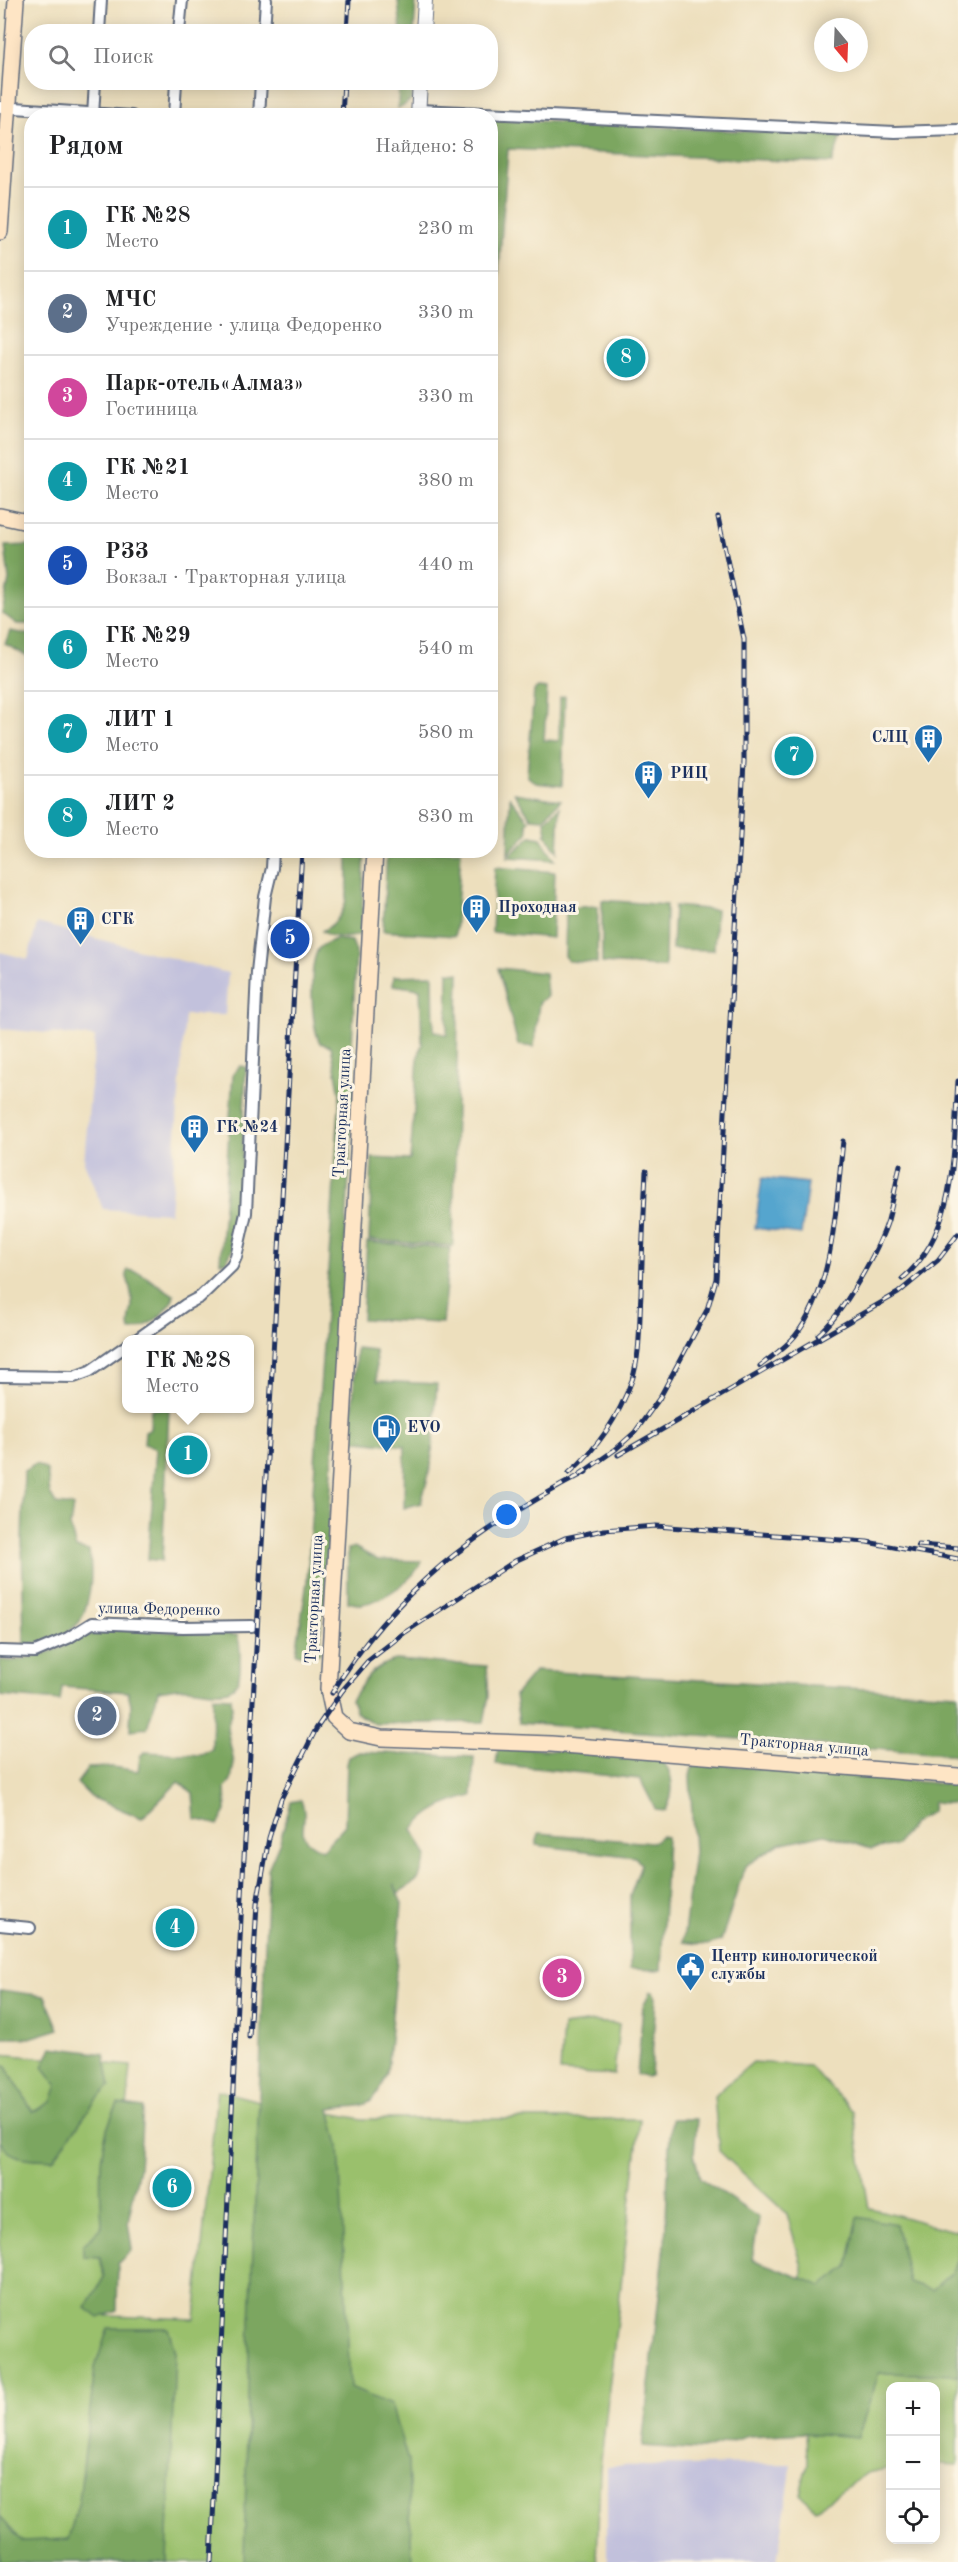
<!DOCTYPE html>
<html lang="ru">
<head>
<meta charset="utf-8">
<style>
  body { margin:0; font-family:"Old Standard TT",serif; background:#f2f2f2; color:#202124 }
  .controls { position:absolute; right:18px; bottom:18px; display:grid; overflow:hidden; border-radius:12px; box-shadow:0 3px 15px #0003 }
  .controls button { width:54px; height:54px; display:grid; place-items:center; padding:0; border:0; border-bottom:2px solid #e0e0e0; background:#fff; color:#202124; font:30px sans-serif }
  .compass { position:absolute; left:814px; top:18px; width:54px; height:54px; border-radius:50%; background:#fff; box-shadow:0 3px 15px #0003; rotate:161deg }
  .you { position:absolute; left:507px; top:1515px; width:21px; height:21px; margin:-15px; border:4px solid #fff; border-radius:50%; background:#1a73e8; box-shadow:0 0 0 9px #1a73e833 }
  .badge { display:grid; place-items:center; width:39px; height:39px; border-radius:50%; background:#ea580c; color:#fff; font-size:20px; font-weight:700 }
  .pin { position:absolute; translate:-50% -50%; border:3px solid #fff; box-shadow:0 2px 6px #0006 }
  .popup { position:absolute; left:122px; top:1335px; width:132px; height:78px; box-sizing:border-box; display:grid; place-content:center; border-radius:12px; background:#fff; filter:drop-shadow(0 2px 4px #0005); font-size:20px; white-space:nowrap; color:#757577 }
  .popup b { font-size:22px; color:#202124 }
  .popup::after { content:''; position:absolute; left:50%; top:100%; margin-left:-12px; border:12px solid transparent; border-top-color:#fff }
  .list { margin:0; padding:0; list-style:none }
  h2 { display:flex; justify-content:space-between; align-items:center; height:78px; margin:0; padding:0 24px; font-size:26px }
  h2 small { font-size:20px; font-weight:400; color:#757577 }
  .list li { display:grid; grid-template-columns:39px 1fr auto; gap:18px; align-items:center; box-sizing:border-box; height:84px; padding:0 24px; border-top:2px solid #e0e0e0 }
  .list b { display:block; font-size:22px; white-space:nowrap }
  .list p { margin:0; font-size:20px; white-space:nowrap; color:#757577 }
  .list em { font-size:20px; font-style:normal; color:#757577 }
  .icon { flex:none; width:33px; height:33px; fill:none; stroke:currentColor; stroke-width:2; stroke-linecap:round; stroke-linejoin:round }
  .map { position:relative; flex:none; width:958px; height:2562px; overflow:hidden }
  .search { position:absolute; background:#fff; box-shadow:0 3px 15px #0003; left:24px; top:24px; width:474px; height:66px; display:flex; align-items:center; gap:15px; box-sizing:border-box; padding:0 21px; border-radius:24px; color:#757577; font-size:22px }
  .panel { position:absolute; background:#fff; box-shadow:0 3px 15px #0003; left:24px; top:108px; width:474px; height:750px; border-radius:24px }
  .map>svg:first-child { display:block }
</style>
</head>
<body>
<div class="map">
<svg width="958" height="2562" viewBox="0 0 958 2562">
  <rect width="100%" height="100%" fill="#fcf5e5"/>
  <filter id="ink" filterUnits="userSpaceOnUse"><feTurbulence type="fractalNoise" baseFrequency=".0167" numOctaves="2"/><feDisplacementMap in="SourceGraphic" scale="12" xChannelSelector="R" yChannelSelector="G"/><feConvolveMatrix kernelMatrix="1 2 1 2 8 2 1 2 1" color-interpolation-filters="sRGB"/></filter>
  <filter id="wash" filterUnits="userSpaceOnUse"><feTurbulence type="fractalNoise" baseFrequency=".008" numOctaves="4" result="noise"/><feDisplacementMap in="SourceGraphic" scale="24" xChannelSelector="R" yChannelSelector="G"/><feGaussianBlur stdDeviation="1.35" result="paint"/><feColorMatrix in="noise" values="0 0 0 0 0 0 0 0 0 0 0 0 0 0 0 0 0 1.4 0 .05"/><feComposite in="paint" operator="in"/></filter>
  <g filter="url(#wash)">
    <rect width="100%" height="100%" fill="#eddfbd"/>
    <g fill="#c2c1dc">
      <path d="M37 923 228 973 225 1015H185L170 1213 103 1209 84 1162 95 1037 0 1029V952L28 959Z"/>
      <path d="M792 2464 777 2562H607V2466Z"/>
    </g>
    <g fill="#9ac06c" stroke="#5a7865" stroke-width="1.5">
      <path d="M593 2022 619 2024 614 2075 560 2072 563 2026Z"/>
      <path d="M0 2054 131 2066 107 2316 195 2319 217 2090 301 2112 330 2113 362 2119H640L600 2468 597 2562H0Z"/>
      <path d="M753 2062 809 2066 853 2111 869 2208C899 2214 926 2225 956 2231L958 2228V2465L936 2464V2386H890V2468L867 2473 815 2509 800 2495 807 2463 802 2266 787 2214 719 2151 714 2096Z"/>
    </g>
    <g fill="#7ba660" stroke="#4b6a5f" stroke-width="1.5">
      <path d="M398 0H416L414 31H401Z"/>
      <path d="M399 83H412V99L402 107 398 108Z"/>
      <path d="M491 119H493L841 136 832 163 508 149 491 373Z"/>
      <path d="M31 545V624H17L2 613 9 580 5 546Z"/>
      <path d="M10 631 31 635V658L5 644Z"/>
      <path d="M538 688 547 689 544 740 559 741 560 697 565 696 562 786 536 783 527 776 534 691Z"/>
      <path d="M514 793 561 800 543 819 531 818Z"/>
      <path d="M510 797 529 821 527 823 528 833 508 854Z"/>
      <path d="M560 807 558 852 545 834 547 833 545 821Z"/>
      <path d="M531 836 541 838 555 860 508 857Z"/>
      <path d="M348 851H365L361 933C352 940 330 938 322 931 354 915 347 882 348 851Z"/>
      <path d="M387 851H461L455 936 383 931Z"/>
      <path d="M495 867 555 872 552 938 492 932Z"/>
      <path d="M602 900 666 905 665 967 602 963Z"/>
      <path d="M598 906 597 963 568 961 565 956 566 911 578 907Z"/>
      <path d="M674 906 716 910 714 950 672 949Z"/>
      <path d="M336 939 352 941 356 952 351 1070 354 1089 324 1608 321 1618V1651L311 1657 296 1653 307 1581 340 1094 331 1046 320 1043C311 1026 308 963 319 948 322 944 330 942 336 939Z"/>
      <path d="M498 968 545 973 547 996 539 1003 534 1047 518 1045Z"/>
      <path d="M448 972 459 973 453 1246 369 1240 372 1158 410 1160 418 1058 422 1044 420 989 393 985 394 976 433 975 434 1031 447 1035Z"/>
      <path d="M240 1066 246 1067 241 1183 233 1248 226 1262H220L233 1074Z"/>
      <path d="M367 1242 450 1248 442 1323 362 1319Z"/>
      <path d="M128 1270 140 1273 174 1295C170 1312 148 1328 130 1331 127 1321 132 1313 132 1303 132 1293 129 1283 126 1274Z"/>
      <path d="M356 1348 375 1350 377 1381 437 1384 431 1466 421 1503 404 1508 405 1446 351 1440Z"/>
      <path d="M151 1409H169L162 1561 148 1559 156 1449 144 1444 145 1431 150 1429Z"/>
      <path d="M36 1464 47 1470 50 1494 56 1504 73 1506 70 1526 76 1548 89 1551C93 1573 91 1601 80 1621 71 1635 39 1645 24 1645L22 1541 24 1471Z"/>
      <path d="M354 1547 378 1560 422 1561C414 1580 383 1601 362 1604 358 1605 352 1603 348 1602V1549Z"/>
      <path d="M116 1629 237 1635C241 1645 240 1652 240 1662 242 1702 214 1690 187 1688 177 1687 167 1690 158 1691 156 1704 150 1715 147 1728L130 1730 131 1704 128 1692 62 1687 60 1701 0 1696V1660L13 1661 40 1655 61 1648 78 1637Z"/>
      <path d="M395 1660 487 1666 489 1696 484 1722 375 1724 356 1713 351 1700C366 1680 370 1667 395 1660Z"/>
      <path d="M535 1671 958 1694V1755L519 1723 515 1695Z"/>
      <path d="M213 1696 231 1697 232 1708 227 1729 234 1763 231 1780 225 1788 226 1811 218 1825 195 1819 193 1793 178 1782 142 1818 91 1797 77 1783 88 1768 112 1767 138 1771 140 1757 144 1752 202 1755 212 1749Z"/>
      <path d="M498 1746 660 1759C675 1772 675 1795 665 1811L656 1810 640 1779 496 1764Z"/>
      <path d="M359 1752 474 1757 472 1796C448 1802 430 1810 413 1829L427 1857 418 1880 398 1893 394 1884 402 1904 387 2073C371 2113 367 2103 330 2109L339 2145 350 2388 391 2405 408 2461 412 2562H244L249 2350 268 1869 280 1841 291 1802 301 1800C312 1827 288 1834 322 1850L345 1825 347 1764 349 1757Z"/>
      <path d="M700 1763 958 1785V1804L933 1802 932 1811 911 1825 897 1845 871 1849 825 1834 779 1844 745 1866 721 1941 707 1945 683 1942 694 1852 690 1776 692 1768Z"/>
      <path d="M539 1833 651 1843 661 1836 667 1837 661 1970 630 1969V1896L641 1864 635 1857 536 1845Z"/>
      <path d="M0 1990 45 1996 59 2029 30 2038H0Z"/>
      <path d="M650 1992H653L656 1997 651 2075 647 2077 637 2075 643 2006Z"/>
      <path d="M52 2047 104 2054 110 2086 96 2100 53 2160C34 2158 10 2162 0 2141V2065L7 2067 33 2112 51 2102 57 2085 43 2067Z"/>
      <path d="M118 2104 143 2108 139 2168 128 2221 132 2250 118 2263 117 2311 99 2318 86 2308 104 2277 100 2257 83 2256V2245L102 2226C100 2184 96 2142 118 2104Z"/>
      <path d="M672 2119H697L694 2154 700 2178 759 2218 752 2259 822 2286 848 2267 858 2217 896 2224 909 2282 932 2290 952 2272 958 2260V2375L879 2373 858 2437 805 2433 749 2436 702 2450 642 2446 665 2244 669 2148Z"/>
      <path d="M108 2328H168L175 2352 167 2562H0V2517L22 2541 68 2539 79 2501 95 2368Z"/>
    </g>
    <path fill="#54a5ce" stroke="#386a96" stroke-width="1.5" d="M762 1178 808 1183 801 1234 755 1228Z"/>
  </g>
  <g filter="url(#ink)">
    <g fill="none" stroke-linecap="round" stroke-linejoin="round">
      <defs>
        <g id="minor">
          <path d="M99 32 101 0"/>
          <path d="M179 32 182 0"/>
          <path d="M264 32 266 0"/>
          <path d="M0 107 132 116"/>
          <path d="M419 110 895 132 958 130"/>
          <path d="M93 116 95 82"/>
          <path d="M174 116 176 82"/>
          <path d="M259 116 261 82"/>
          <path d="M136 1340 185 1305 200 1297 232 1266 236 1257 246 1213 257 972 265 897 272 868 273 850"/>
          <path d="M0 1376 74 1377 90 1371 126 1346"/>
          <path d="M0 1651 35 1652 68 1638 92 1623 183 1627 252 1626"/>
          <path d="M0 1925 30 1928"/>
        </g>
        <g id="tertiary">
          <path d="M423 32 425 0"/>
          <path d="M418 116 420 82"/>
        </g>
        <g id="secondary">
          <path d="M0 232 16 0"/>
          <path d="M0 516 32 523"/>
          <path d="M375 850 328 1689 334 1717 349 1731 381 1738 551 1744 958 1776"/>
        </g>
      </defs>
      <use href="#minor" stroke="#646d7f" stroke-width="14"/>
      <use href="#tertiary" stroke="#646d7f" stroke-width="16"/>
      <use href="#secondary" stroke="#646d7f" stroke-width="18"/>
      <use href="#minor" stroke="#fff" stroke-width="10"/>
      <use href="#tertiary" stroke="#fff" stroke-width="14"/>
      <use href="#secondary" stroke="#fee5c5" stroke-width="15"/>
      <defs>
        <g id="rail">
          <path d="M347 32 349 0"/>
          <path d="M342 116 344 82"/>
          <path d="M902 1279C958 1232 953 1149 958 1081"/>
          <path d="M818 1335C843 1314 878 1251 888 1220 893 1202 896 1183 900 1165"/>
          <path d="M760 1366C771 1357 786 1347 795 1336 835 1287 836 1202 843 1141"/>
          <path d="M618 1455 898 1293 938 1260 958 1234"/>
          <path d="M569 1473C598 1448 619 1416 632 1380 641 1353 639 1322 641 1294 642 1253 644 1212 646 1171"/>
          <path d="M579 1475 616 1449 635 1432 659 1399 707 1310 716 1279 744 762V639L718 517"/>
          <path d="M918 1545 958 1548"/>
          <path d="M332 1693C394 1590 480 1527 586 1472"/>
          <path d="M249 2037 257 1904 269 1838 281 1799 316 1729 342 1691 368 1661 404 1633 515 1561 565 1538 604 1530 656 1526 867 1542 958 1559"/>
          <path d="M211 2562 243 1875 302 850"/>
        </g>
      </defs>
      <use href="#rail" stroke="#1b2f5e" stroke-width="5"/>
      <use href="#rail" stroke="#fcf5e5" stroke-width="3" stroke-dasharray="9" stroke-linecap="butt"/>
    </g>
  </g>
  <defs>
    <symbol id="building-pin" viewBox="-11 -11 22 30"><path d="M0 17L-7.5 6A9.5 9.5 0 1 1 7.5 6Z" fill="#1f6fb2" stroke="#fcf5e5"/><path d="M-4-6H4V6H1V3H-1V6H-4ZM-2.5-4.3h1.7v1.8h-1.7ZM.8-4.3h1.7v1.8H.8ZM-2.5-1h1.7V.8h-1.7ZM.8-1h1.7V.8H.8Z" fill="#fff"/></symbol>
    <symbol id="fuel-pin" viewBox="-11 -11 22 30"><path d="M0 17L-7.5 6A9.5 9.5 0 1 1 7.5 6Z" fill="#1f6fb2" stroke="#fcf5e5"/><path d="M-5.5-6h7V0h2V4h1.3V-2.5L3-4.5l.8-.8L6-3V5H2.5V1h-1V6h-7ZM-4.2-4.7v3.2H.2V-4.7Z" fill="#fff"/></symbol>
    <symbol id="civic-pin" viewBox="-11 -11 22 30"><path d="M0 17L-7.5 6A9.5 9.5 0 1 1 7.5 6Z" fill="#1f6fb2" stroke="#fcf5e5"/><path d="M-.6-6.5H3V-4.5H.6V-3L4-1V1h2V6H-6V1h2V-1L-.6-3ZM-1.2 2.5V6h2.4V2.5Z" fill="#fff"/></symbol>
  </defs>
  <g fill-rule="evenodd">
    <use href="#building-pin" x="912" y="722" width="33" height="45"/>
    <use href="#building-pin" x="632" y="758" width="33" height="45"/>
    <use href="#building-pin" x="460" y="892" width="33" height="45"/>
    <use href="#building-pin" x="64" y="904" width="33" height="45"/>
    <use href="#building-pin" x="178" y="1112" width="33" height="45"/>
    <use href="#fuel-pin" x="370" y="1412" width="33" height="45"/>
    <use href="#civic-pin" x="674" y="1950" width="33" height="45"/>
  </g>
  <g text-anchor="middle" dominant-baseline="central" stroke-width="6" stroke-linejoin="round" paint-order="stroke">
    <g font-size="16" font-weight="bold" fill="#1b2f5e" stroke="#fcf5e5" text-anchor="start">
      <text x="908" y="738" text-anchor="end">СЛЦ</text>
      <text x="670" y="774">РИЦ</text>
      <text x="498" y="908">Проходная</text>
      <text x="101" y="920">СГК</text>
      <text x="216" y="1128">ГК №24</text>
      <text x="407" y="1428">EVO</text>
      <text x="711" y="1957">Центр кинологической<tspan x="711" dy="18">службы</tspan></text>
    </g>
    <g font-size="16" fill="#1b2f5e" stroke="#fcf5e5">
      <text transform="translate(343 1113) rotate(-87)">Тракторная улица</text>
      <text transform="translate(315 1599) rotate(-87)">Тракторная улица</text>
      <text transform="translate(159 1610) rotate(1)">улица Федоренко</text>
      <text transform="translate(804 1746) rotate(5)">Тракторная улица</text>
    </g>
  </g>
</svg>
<div class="controls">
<button>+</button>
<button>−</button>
<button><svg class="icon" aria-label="locate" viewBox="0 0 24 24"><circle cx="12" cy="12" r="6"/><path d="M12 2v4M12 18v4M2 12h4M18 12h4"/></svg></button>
</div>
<svg class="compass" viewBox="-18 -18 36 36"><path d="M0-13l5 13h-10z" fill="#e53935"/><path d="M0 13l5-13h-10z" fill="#757577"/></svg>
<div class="you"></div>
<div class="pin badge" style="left:188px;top:1455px;background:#0f9aa8">1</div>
<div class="popup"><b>ГК №28</b>Место</div>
<div class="pin badge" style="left:97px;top:1716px;background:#5c6f8a">2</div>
<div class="pin badge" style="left:562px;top:1978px;background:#d1479c">3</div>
<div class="pin badge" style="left:175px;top:1928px;background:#0f9aa8">4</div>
<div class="pin badge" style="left:290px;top:939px;background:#1a4fb4">5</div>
<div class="pin badge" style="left:172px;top:2188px;background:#0f9aa8">6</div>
<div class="pin badge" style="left:794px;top:756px;background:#0f9aa8">7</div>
<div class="pin badge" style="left:626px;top:358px;background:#0f9aa8">8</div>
<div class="search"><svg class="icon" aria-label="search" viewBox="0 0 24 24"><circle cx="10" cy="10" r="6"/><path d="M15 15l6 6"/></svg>Поиск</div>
<section class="panel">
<h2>Рядом<small>Найдено: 8</small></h2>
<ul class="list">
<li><span class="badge" style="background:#0f9aa8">1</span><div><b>ГК №28</b><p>Место</p></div><em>230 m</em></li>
<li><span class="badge" style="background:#5c6f8a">2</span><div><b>МЧС</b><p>Учреждение · улица Федоренко</p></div><em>330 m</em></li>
<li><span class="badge" style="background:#d1479c">3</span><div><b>Парк-отель«Алмаз»</b><p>Гостиница</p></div><em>330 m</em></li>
<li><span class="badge" style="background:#0f9aa8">4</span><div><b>ГК №21</b><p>Место</p></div><em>380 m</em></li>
<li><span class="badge" style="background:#1a4fb4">5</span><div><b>РЗЗ</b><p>Вокзал · Тракторная улица</p></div><em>440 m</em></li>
<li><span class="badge" style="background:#0f9aa8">6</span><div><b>ГК №29</b><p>Место</p></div><em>540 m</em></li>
<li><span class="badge" style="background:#0f9aa8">7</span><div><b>ЛИТ 1</b><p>Место</p></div><em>580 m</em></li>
<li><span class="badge" style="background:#0f9aa8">8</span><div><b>ЛИТ 2</b><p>Место</p></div><em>830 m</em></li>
</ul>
</section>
</div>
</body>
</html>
